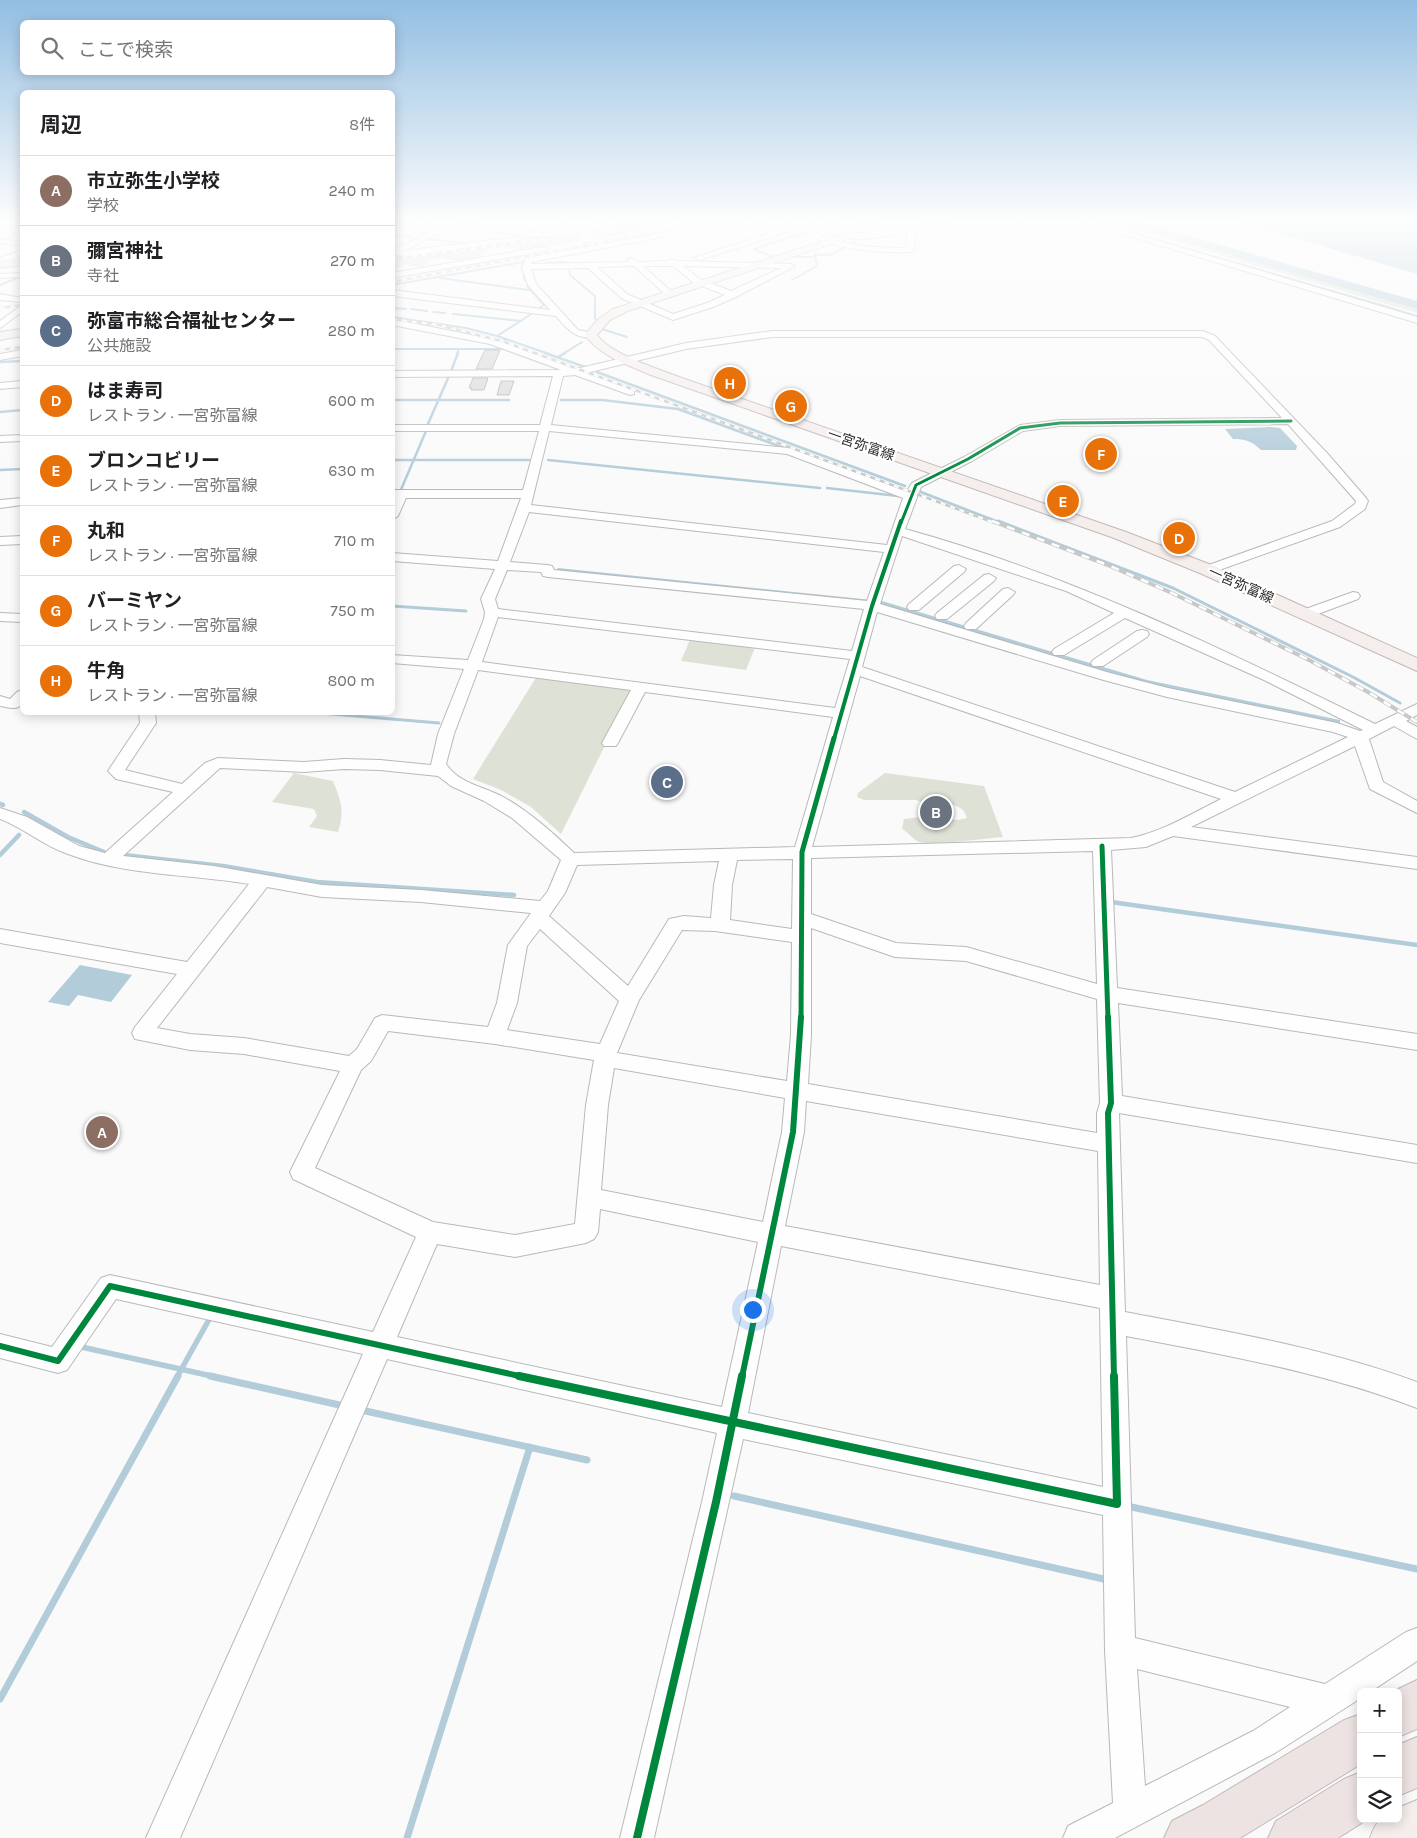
<!DOCTYPE html>
<html lang="ja">
<head>
<meta charset="utf-8">
<style>
  body { margin:0; font-family:Karla,"Noto Sans JP",sans-serif; background:#f6f6f6; color:#202124 }
  .controls { position:absolute; right:15px; bottom:15px; display:grid; overflow:hidden; border-radius:8px; box-shadow:0 2px 12px #0003 }
  .controls button { width:45px; height:45px; display:grid; place-items:center; padding:0; border:0; border-bottom:1px solid #e0e0e0; background:#fff; color:#202124; font:25px sans-serif }
  .you { position:absolute; left:752px; top:1309px; width:18px; height:18px; margin:-12px; border:4px solid #fff; border-radius:50%; background:#1a73e8; box-shadow:0 0 0 8px #1a73e833 }
  .badge { display:grid; place-items:center; width:32px; height:32px; border-radius:50%; background:#2563eb; color:#fff; font-size:16px; font-weight:700 }
  .pin { position:absolute; translate:-50% -50%; border:2px solid #fff; box-shadow:0 1px 5px #0006 }
  .list { margin:0; padding:0; list-style:none }
  h2 { display:flex; justify-content:space-between; align-items:center; height:65px; margin:0; padding:0 20px; font-size:21px }
  h2 small { font-size:16px; font-weight:400; color:#757577 }
  .list li { display:grid; grid-template-columns:32px 1fr auto; gap:15px; align-items:center; box-sizing:border-box; height:70px; padding:0 20px; border-top:1px solid #e0e0e0 }
  .list b { display:block; font-size:19px; white-space:nowrap }
  .list p { margin:0; font-size:16px; white-space:nowrap; color:#757577 }
  .list em { font-size:16px; font-style:normal; color:#757577 }
  .icon { flex:none; width:28px; height:28px; fill:none; stroke:currentColor; stroke-width:2; stroke-linecap:round; stroke-linejoin:round }
  .map { position:relative; flex:none; width:1417px; height:1838px; overflow:hidden }
  .search { position:absolute; background:#fff; box-shadow:0 2px 12px #0003; left:20px; top:20px; width:375px; height:55px; display:flex; align-items:center; gap:12px; box-sizing:border-box; padding:0 18px; border-radius:8px; color:#757577; font-size:19px }
  .panel { position:absolute; background:#fff; box-shadow:0 2px 12px #0003; left:20px; top:90px; width:375px; height:625px; border-radius:8px }
  .map>svg:first-child { display:block }
</style>
</head>
<body>
<div class="map">
<svg width="1417" height="1838" viewBox="0 0 1417 1838">
  <rect width="100%" height="100%" fill="#fafafa"/>
  <g fill="#dee2d6">
    <path d="M655 222H673L667 224V227L596 239V233Z"/>
    <path d="M1107 222H1116L1390 300 1417 309V313Z"/>
    <path d="M588 234 583 240 577 242 519 252 516 251 521 250 504 247 491 249 470 262 437 258 421 267 403 265 397 268 393 267 392 260Z"/>
    <path d="M691 637 756 645 746 670 681 661Z"/>
    <path d="M537 676 633 689 561 834 531 807 501 790 473 779Z"/>
    <path d="M294 773 333 781C341 801 345 811 338 832L309 827 317 816 314 809 272 802Z"/>
    <path d="M885 773 984 786 1003 837C989 838 926 847 917 841 912 838 908 832 902 829L904 819 930 816 958 820 967 818C962 797 933 807 916 800H864L857 797 858 793Z"/>
  </g>
  <g fill="#b2ccda">
    <path d="M1090 222H1099L1388 306 1417 315V318Z"/>
    <path d="M1116 222H1141L1417 301V309Z"/>
    <path d="M1240 222H1417V274Z"/>
    <path d="M1270 427 1280 428 1297 446 1296 450H1261C1252 441 1245 439 1233 439L1225 429Z"/>
    <path d="M558 568 882 601 1147 680 1340 720V726L1154 687 881 605 555 572Z"/>
    <path d="M80 965 132 975 111 1002 78 995 69 1006 48 1002Z"/>
  </g>
  <g fill="none" stroke-linecap="round" stroke-linejoin="round">
    <g stroke="#b2ccda" stroke-width="2">
      <path d="M561 225 564 222"/>
      <path d="M613 225 629 222"/>
      <path d="M930 225 944 222"/>
      <path d="M552 232 558 228"/>
      <path d="M392 235 419 238"/>
      <path d="M427 239 471 244"/>
      <path d="M0 240 22 232"/>
      <path d="M515 240 545 236"/>
      <path d="M847 246 861 237"/>
      <path d="M392 257 409 255"/>
      <path d="M773 257 754 249 806 232 802 230"/>
      <path d="M790 257H815"/>
      <path d="M545 263 566 262"/>
      <path d="M569 267 570 275 595 296V319"/>
      <path d="M392 272 401 274"/>
      <path d="M523 274 525 281"/>
      <path d="M440 278 529 290"/>
      <path d="M792 280 817 266 815 255H830L843 248"/>
      <path d="M0 285 22 276"/>
      <path d="M392 285 523 262 522 270"/>
      <path d="M527 286 544 305 537 310"/>
      <path d="M392 308 406 309"/>
      <path d="M411 309 427 311"/>
      <path d="M433 312 445 313"/>
      <path d="M453 314 521 321"/>
      <path d="M392 317 466 328 497 336"/>
      <path d="M602 329 627 337"/>
      <path d="M506 339 549 354"/>
      <path d="M502 344 500 343 506 339 497 336 533 313"/>
      <path d="M392 349H459"/>
      <path d="M457 354 459 349H506"/>
      <path d="M563 354 582 342"/>
    </g>
    <g stroke="#b2ccda" stroke-width="2.5">
      <path d="M545 353 588 368"/>
      <path d="M558 357 565 353"/>
      <path d="M0 362 22 361"/>
      <path d="M451 371 458 353"/>
      <path d="M597 372 905 486"/>
      <path d="M392 400H509"/>
      <path d="M561 400H602L678 409 787 449"/>
      <path d="M0 412 22 410"/>
      <path d="M427 426 449 376"/>
      <path d="M392 460H529"/>
      <path d="M548 460 820 488"/>
      <path d="M0 470 22 469"/>
      <path d="M827 488 898 496"/>
      <path d="M400 492 426 431"/>
      <path d="M921 492 1001 523"/>
    </g>
    <g stroke="#b2ccda" stroke-width="3">
      <path d="M998 521 1173 588 1353 677 1400 703"/>
      <path d="M392 606 466 611"/>
      <path d="M308 712 439 723"/>
    </g>
    <g stroke="#b2ccda" stroke-width="4.5">
      <path d="M0 804 3 805"/>
      <path d="M24 812 68 837 104 852"/>
      <path d="M0 855 19 835"/>
      <path d="M124 855 223 866 317 882 514 895"/>
      <path d="M1111 902 1417 945"/>
    </g>
    <g stroke="#b2ccda" stroke-width="5.5">
      <path d="M77 1346 216 1377"/>
      <path d="M177 1377 211 1316"/>
    </g>
    <g stroke="#b2ccda" stroke-width="7">
      <path d="M210 1376 344 1406"/>
      <path d="M361 1410 587 1460"/>
      <path d="M734 1496 1108 1580"/>
      <path d="M1127 1506 1417 1569"/>
      <path d="M0 1699 178 1376"/>
      <path d="M407 1838 530 1447"/>
    </g>
  </g>
  <g fill="#dadadb" stroke="#b1b1b1">
    <path d="M485 350H500L492 369H476Z"/>
    <path d="M473 378H488L484 390H471L472 388H469Z"/>
    <path d="M501 381H514L509 395H497Z"/>
  </g>
  <g fill="none" stroke-linecap="round" stroke-linejoin="round">
    <g stroke="#d1d1d1" stroke-width="8" stroke-dasharray="8 4.5" stroke-linecap="butt">
      <path d="M687 222 697 227"/>
      <path d="M587 242 588 246"/>
    </g>
    <defs>
      <g id="minor">
        <path d="M427 222H453L542 233 610 222H626L592 232 589 231 542 237 451 227 403 251 516 237 520 239 516 241 410 256 392 255V251H397L395 249 396 247 419 238V235L441 226Z"/>
        <path d="M723 222H741L532 262 531 264 628 262 627 260 631 258 638 262 668 261 672 259 677 261 791 264 795 266 736 297 713 307 673 320 621 298 588 268 531 269 536 284 578 330 594 333V337C576 340 567 329 556 316L392 296V290L550 310 528 285 522 267 526 258ZM634 266 666 295 673 293 643 266H673L694 283 725 295 707 303 673 314 627 294 597 267ZM683 266 781 268 731 291 700 279Z"/>
        <path d="M753 222H761L775 232 794 226 791 222H810V226L805 227C837 245 870 248 906 248L908 232C893 234 855 244 843 236L846 234 827 222H836L856 234 929 224 933 226 916 230 914 250 910 252C871 253 833 250 798 229L700 260 693 258 768 234Z"/>
        <path d="M1082 222H1094L1417 317V323Z"/>
        <path d="M0 239 22 242V246L0 243Z"/>
        <path d="M543 247H546V251L392 278V273Z"/>
        <path d="M19 251H22V256L0 263V258Z"/>
        <path d="M22 273V277L0 278V274Z"/>
        <path d="M0 294 22 298V302L0 300Z"/>
        <path d="M22 305V312L0 328V321Z"/>
        <path d="M392 319 496 340 576 369 686 343 772 331H1203L1215 336 1327 453 1366 498 1368 501 1365 509 1340 527 1208 574 1201 570 1203 567 1332 521 1355 504 1356 501 1288 424 1060 426 1023 431 972 461 921 487 905 529C1069 574 1223 649 1375 724L1417 704V715L1406 721 1417 727V739L1394 726 1369 739 1383 782 1417 801V813L1370 789 1355 746 1191 827 1417 857V869L1173 836 1146 847 1111 850 1117 988 1417 1034V1050L1118 1003 1122 1096 1417 1145V1163L1119 1113 1125 1312C1224 1331 1322 1347 1417 1382V1408C1323 1372 1225 1355 1126 1336L1135 1638 1325 1684 1406 1632 1417 1628V1661L1370 1692H1361V1698L1275 1753 1115 1838H1063L1068 1826 1113 1803 1105 1650 1103 1515 743 1439 654 1838H620L702 1502 717 1433 387 1359 180 1838H146L363 1354 116 1299 67 1370 58 1373 0 1358V1334L52 1347 101 1278 110 1275 373 1332 416 1237 293 1179 290 1172 340 1071 244 1054 190 1050 135 1039 132 1033 135 1027 177 974 0 943V929L187 962 249 884C190 874 126 876 68 854 44 846 24 828 0 819V808L27 817 79 846 105 853 173 792 116 779 108 771 140 723 139 712H155L156 723 125 770 182 784 205 763 218 758 304 762 344 759 380 760 431 765 438 734 464 669 392 663V655L468 660 484 619 485 612 481 599 495 569 392 561V553L498 561 521 498H406L398 516 392 520V502L394 498H392V490H523L539 431H392V425H540L553 376 392 377V371L561 370 490 344 392 325ZM772 337H1202L1209 340 1282 418 1060 420 1020 425 964 457 912 483 907 491 789 448 551 425 563 376 575 375 630 395 634 394V390L586 373 686 349ZM549 431 787 454 903 498 887 545 531 505ZM529 512 884 552 867 601 554 570 552 566 547 565 510 562ZM902 536 1066 591 1114 613 1054 649 1052 652 1054 655H1064L1125 618 1264 680 1363 730 1360 731 1337 723 1168 688 1110 673 880 604ZM507 570 541 572 543 576 548 577 864 609 852 651 498 609 495 599ZM877 612 1100 679 1167 697 1333 732 1348 737 1235 792 862 667ZM498 617 850 659 835 708 482 662ZM478 670 631 690 602 743 604 746H616L618 743 645 692 833 717 795 847 574 853C553 833 531 813 505 798 486 787 459 784 446 764L454 734ZM860 676 1221 799C1193 813 1162 832 1131 838L812 847ZM220 768 304 772 344 769 380 770 438 776 451 786 484 801 512 818 561 860 548 891 540 901 421 890 322 885 214 866 123 856ZM1093 851 1097 984 966 947 896 943 811 914V858ZM793 859 792 929 730 920 732 885 737 860ZM719 861 714 885 711 918 684 916 669 919 628 986 549 916 565 893 577 865ZM267 887 322 897 421 902 531 913 508 945 497 1003 488 1027 382 1015 375 1018 357 1049 349 1056 244 1038 190 1034 157 1028ZM811 928 895 957 966 961 1097 999 1100 1103 1097 1113V1133L808 1084 811 1035ZM540 929 619 1001 600 1044 507 1030 517 1003 527 946ZM682 930 715 931 792 942 791 1035 787 1081 617 1053 639 1000ZM388 1031 495 1044 594 1060 586 1105 575 1224 515 1235 433 1222 315 1168 361 1070 371 1061ZM614 1068 785 1098 782 1132 763 1222 601 1190 608 1105ZM806 1101 1098 1151 1100 1285 785 1226 804 1132ZM600 1209 758 1242 722 1407 397 1337 437 1244 515 1257 586 1243 594 1239 598 1232ZM781 1246 1100 1308 1103 1487 748 1413ZM1137 1669 1290 1707 1253 1731 1145 1786Z"/>
        <path d="M22 350V356L0 360V354Z"/>
        <path d="M22 381V387L0 389V383Z"/>
        <path d="M22 435V441L0 442V436Z"/>
        <path d="M22 498V505L0 508V500Z"/>
        <path d="M22 536V544L0 545V537Z"/>
        <path d="M959 565 966 569 964 572 919 610H909L907 607 909 604 954 566Z"/>
        <path d="M989 574 996 578 994 581 947 619H937L935 616 937 613 984 575Z"/>
        <path d="M1008 588 1015 592 1013 595 976 629H966L964 626 966 623 1003 589Z"/>
        <path d="M1353 592 1358 593 1360 596 1358 599 1310 617 1305 618 1298 614 1300 611Z"/>
        <path d="M0 613 22 614V622L0 621Z"/>
        <path d="M1142 630 1147 631 1149 634 1147 637 1103 666H1093L1091 663 1093 660 1137 631Z"/>
        <path d="M22 690V704C16 711 8 707 0 706V696L10 699 17 692Z"/>
      </g>
      <g id="major">
        <path d="M862 222H873L850 238 628 311 610 320 597 335C612 355 656 368 679 377L1126 532 1214 566 1417 658V671L1202 574 1114 538 651 375C628 365 600 356 585 335L597 320 613 309 844 234Z"/>
        <path d="M22 329V336L0 340V332Z"/>
        <path d="M1417 1800V1838H1370C1377 1819 1378 1819 1398 1819V1808Z"/>
      </g>
      <g id="highway">
        <path d="M392 222H408L392 227Z"/>
        <path d="M22 258V265L0 268V260Z"/>
        <path d="M1417 1680V1729L1398 1737V1692H1392Z"/>
        <path d="M1361 1714V1764L1240 1838H1164L1172 1821 1203 1805 1344 1720Z"/>
        <path d="M1417 1737V1788L1398 1796V1745Z"/>
        <path d="M1361 1772V1819H1368L1338 1838H1268L1276 1821 1344 1779Z"/>
      </g>
    </defs>
    <use href="#minor" stroke="#b9b9b9" stroke-width="2"/>
    <use href="#major" stroke="#c2b8b7" stroke-width="2"/>
    <use href="#highway" stroke="#c2b8b7" stroke-width="2"/>
    <use href="#minor" fill="#fefefe" fill-rule="evenodd"/>
    <use href="#major" fill="#f5eeed" fill-rule="evenodd"/>
    <use href="#highway" fill="#ede3e2" fill-rule="evenodd"/>
    <defs>
      <g id="rail-far1">
        <path d="M392 259 524 242 648 222"/>
        <path d="M392 282 709 222"/>
        <path d="M0 308 22 305"/>
        <path d="M392 319 439 325 505 342 995 523"/>
        <path d="M0 350 22 347"/>
      </g>
      <path id="rail" d="M992 521 1110 566 1172 593 1309 660 1368 692 1417 722"/>
    </defs>
    <use href="#rail-far1" stroke="#c8c8c8" stroke-width="2.5"/>
    <use href="#rail" stroke="#c8c8c8" stroke-width="4"/>
    <use href="#rail-far1" stroke="#fff" stroke-width="2" stroke-dasharray="5" stroke-linecap="butt"/>
    <use href="#rail" stroke="#fff" stroke-width="2.5" stroke-dasharray="8" stroke-linecap="butt"/>
    <defs>
      <path id="cycleway-far4" d="M901 523 916 485 968 459 1020 428 1060 423 1291 421"/>
      <path id="cycleway-far3" d="M834 739 872 606 901 521"/>
      <g id="cycleway-far2">
        <path d="M1102 846 1108 1018"/>
        <path d="M801 1018 802 852 834 738"/>
      </g>
      <g id="cycleway-far1">
        <path d="M1108 1017 1111 1103 1108 1113 1114 1377"/>
        <path d="M0 1346 58 1361 110 1286 524 1377"/>
        <path d="M742 1377 793 1132 801 1017"/>
      </g>
      <g id="cycleway">
        <path d="M519 1376 1117 1504 1114 1376"/>
        <path d="M637 1838 716 1502 742 1376"/>
      </g>
    </defs>
    <use href="#cycleway-far4" stroke="#fff" stroke-width="5"/>
    <use href="#cycleway-far3" stroke="#fff" stroke-width="6"/>
    <use href="#cycleway-far2" stroke="#fff" stroke-width="8"/>
    <use href="#cycleway-far1" stroke="#fff" stroke-width="9"/>
    <use href="#cycleway" stroke="#fff" stroke-width="11"/>
    <use href="#cycleway-far4" stroke="#00873e" stroke-width="3"/>
    <use href="#cycleway-far3" stroke="#00873e" stroke-width="4"/>
    <use href="#cycleway-far2" stroke="#00873e" stroke-width="5"/>
    <use href="#cycleway-far1" stroke="#00873e" stroke-width="6"/>
    <use href="#cycleway" stroke="#00873e" stroke-width="8"/>
  </g>
  <linearGradient id="sky" x2="0" y2="1"><stop stop-color="#92bee2"/><stop offset="0.46" stop-color="#fdfdfd"/><stop offset="1" stop-color="#fdfdfd" stop-opacity="0"/></linearGradient>
  <rect width="1417" height="480" fill="url(#sky)"/>
  <g text-anchor="middle" dominant-baseline="central" stroke-width="4.5" stroke-linejoin="round" paint-order="stroke">
    <g font-size="14" fill="#2c2c2d" stroke="#fff">
      <text transform="translate(861 445) rotate(19)">一宮弥富線</text>
      <text transform="translate(1241 585) rotate(24)">一宮弥富線</text>
    </g>
  </g>
</svg>
<div class="controls">
<button>+</button>
<button>−</button>
<button><svg class="icon" aria-label="layers" viewBox="0 0 24 24"><path d="M12 4l9 5-9 5-9-5zM3 14l9 5 9-5"/></svg></button>
</div>
<div class="you"></div>
<div class="pin badge" style="left:102px;top:1132px;background:#8d6e63">A</div>
<div class="pin badge" style="left:936px;top:812px;background:#6b7280">B</div>
<div class="pin badge" style="left:667px;top:782px;background:#5c6f8a">C</div>
<div class="pin badge" style="left:1179px;top:538px;background:#e8710a">D</div>
<div class="pin badge" style="left:1063px;top:501px;background:#e8710a">E</div>
<div class="pin badge" style="left:1101px;top:454px;background:#e8710a">F</div>
<div class="pin badge" style="left:791px;top:406px;background:#e8710a">G</div>
<div class="pin badge" style="left:730px;top:383px;background:#e8710a">H</div>
<div class="search"><svg class="icon" aria-label="search" viewBox="0 0 24 24"><circle cx="10" cy="10" r="6"/><path d="M15 15l6 6"/></svg>ここで検索</div>
<section class="panel">
<h2>周辺<small>8件</small></h2>
<ul class="list">
<li><span class="badge" style="background:#8d6e63">A</span><div><b>市立弥生小学校</b><p>学校</p></div><em>240 m</em></li>
<li><span class="badge" style="background:#6b7280">B</span><div><b>彌宮神社</b><p>寺社</p></div><em>270 m</em></li>
<li><span class="badge" style="background:#5c6f8a">C</span><div><b>弥富市総合福祉センター</b><p>公共施設</p></div><em>280 m</em></li>
<li><span class="badge" style="background:#e8710a">D</span><div><b>はま寿司</b><p>レストラン · 一宮弥富線</p></div><em>600 m</em></li>
<li><span class="badge" style="background:#e8710a">E</span><div><b>ブロンコビリー</b><p>レストラン · 一宮弥富線</p></div><em>630 m</em></li>
<li><span class="badge" style="background:#e8710a">F</span><div><b>丸和</b><p>レストラン · 一宮弥富線</p></div><em>710 m</em></li>
<li><span class="badge" style="background:#e8710a">G</span><div><b>バーミヤン</b><p>レストラン · 一宮弥富線</p></div><em>750 m</em></li>
<li><span class="badge" style="background:#e8710a">H</span><div><b>牛角</b><p>レストラン · 一宮弥富線</p></div><em>800 m</em></li>
</ul>
</section>
</div>
</body>
</html>
